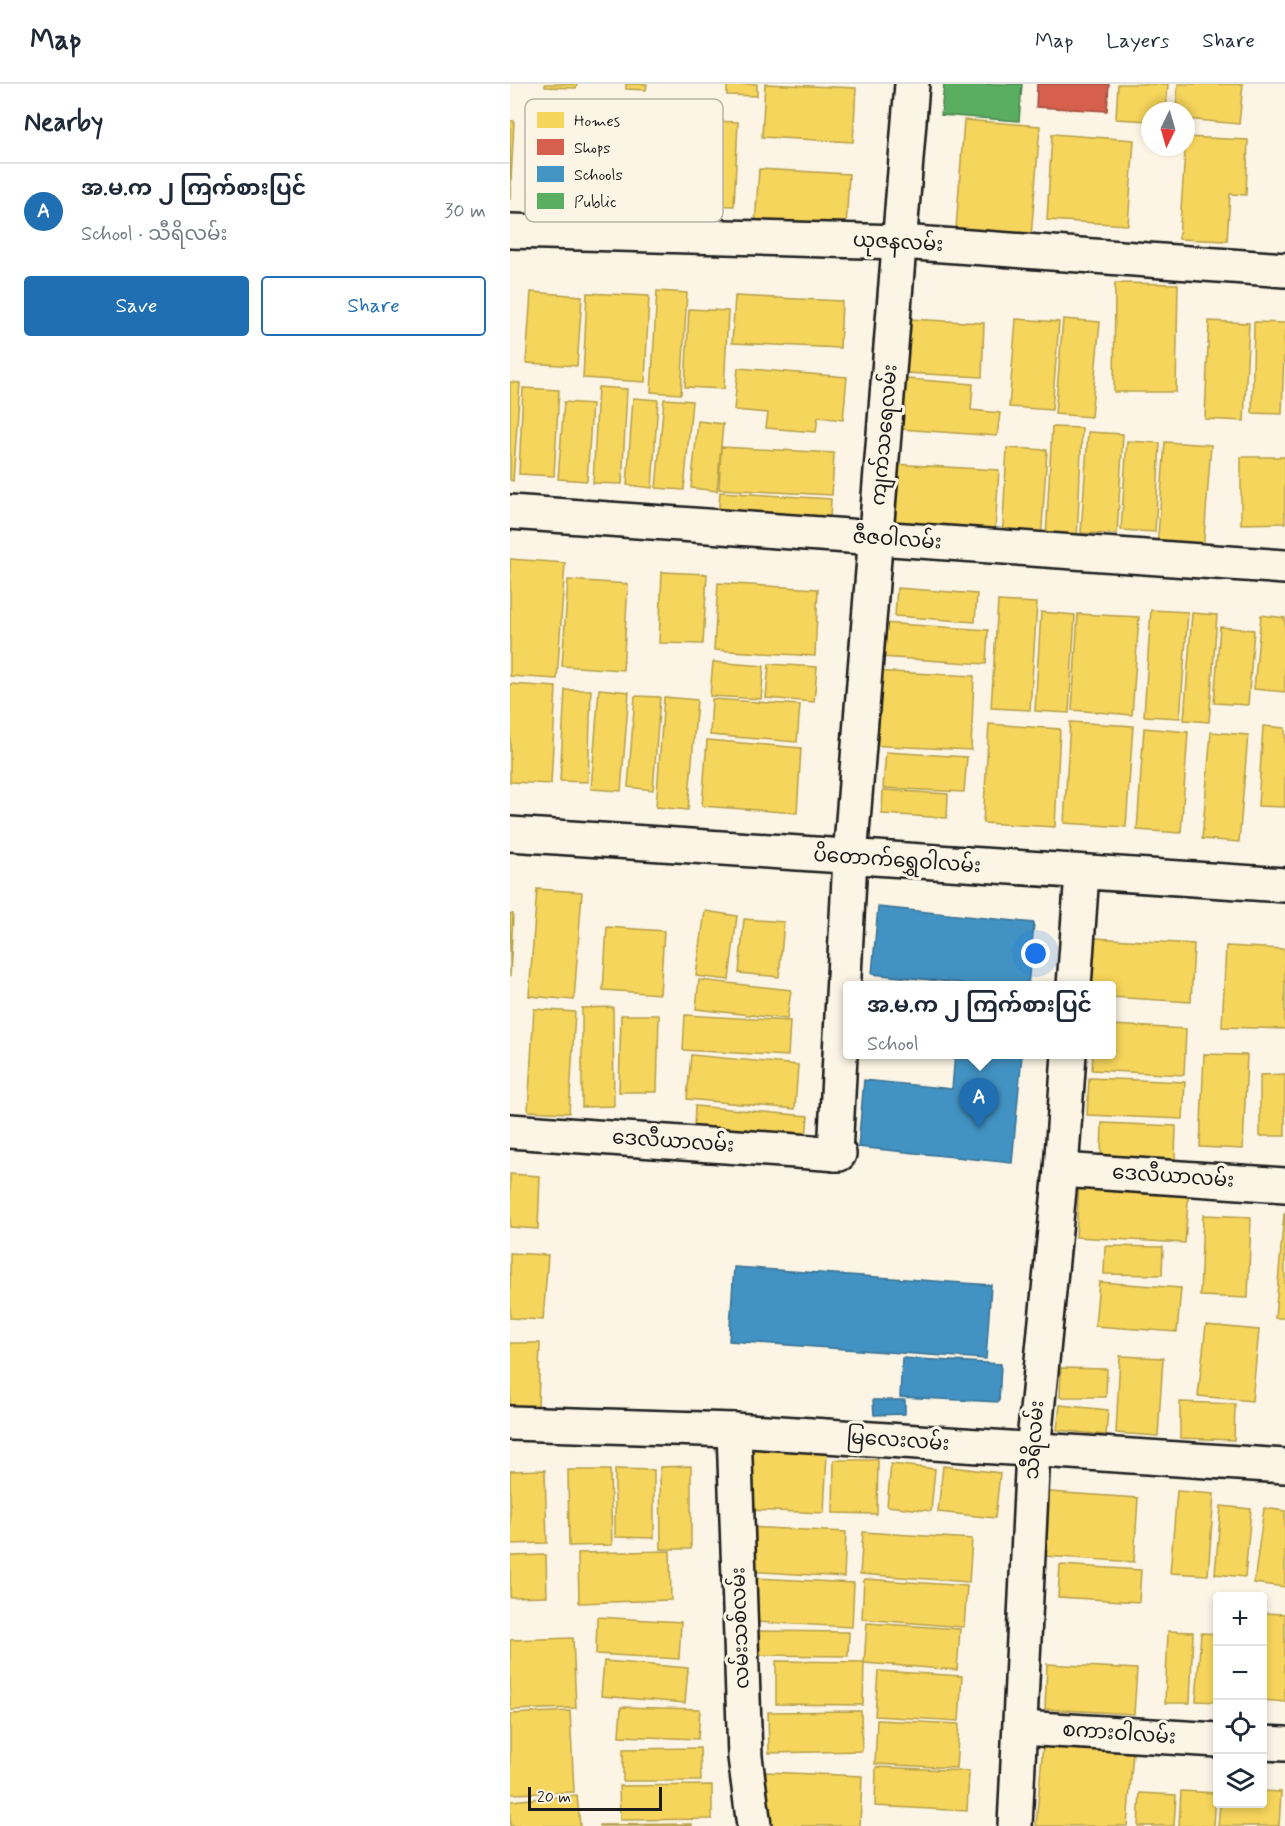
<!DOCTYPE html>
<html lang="en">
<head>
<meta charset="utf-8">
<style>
  body { margin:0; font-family:Mynerve,"Noto Sans Myanmar",sans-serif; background:#f6f6f7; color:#1f2937 }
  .controls { position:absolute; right:18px; bottom:18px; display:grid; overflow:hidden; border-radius:6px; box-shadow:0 3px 9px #0003 }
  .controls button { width:54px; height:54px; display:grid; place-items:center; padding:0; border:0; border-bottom:2px solid #e0e1e3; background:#fff; color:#1f2937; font:30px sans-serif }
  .compass { position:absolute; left:631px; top:18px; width:54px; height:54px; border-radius:50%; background:#fff; box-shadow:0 3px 9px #0003; rotate:185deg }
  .scale { position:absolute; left:18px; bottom:15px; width:134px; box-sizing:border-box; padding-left:6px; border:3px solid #1c1c1c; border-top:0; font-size:16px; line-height:21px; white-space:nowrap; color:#1c1c1c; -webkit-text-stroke:4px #fcf5e5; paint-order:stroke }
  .you { position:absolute; left:526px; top:870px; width:21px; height:21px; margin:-15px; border:4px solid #fff; border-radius:50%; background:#1a73e8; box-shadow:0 0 0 9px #1a73e833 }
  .badge { display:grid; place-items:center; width:39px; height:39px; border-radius:50%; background:#1f6fb2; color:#fff; font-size:20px; font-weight:700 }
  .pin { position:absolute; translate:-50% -50px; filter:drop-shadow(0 2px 3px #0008) }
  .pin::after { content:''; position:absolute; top:32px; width:21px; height:18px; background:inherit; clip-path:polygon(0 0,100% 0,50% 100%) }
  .popup { position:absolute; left:333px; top:897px; width:273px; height:78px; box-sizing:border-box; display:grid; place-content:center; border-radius:6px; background:#fff; filter:drop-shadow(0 2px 4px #0005); font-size:20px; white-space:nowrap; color:#747a83 }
  .popup b { font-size:22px; color:#1f2937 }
  .popup::after { content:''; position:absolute; left:50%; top:100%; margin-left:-12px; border:12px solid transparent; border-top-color:#fff }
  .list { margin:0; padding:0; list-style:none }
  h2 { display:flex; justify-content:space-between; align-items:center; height:78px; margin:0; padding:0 24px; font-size:26px }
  h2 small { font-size:20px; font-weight:400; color:#747a83 }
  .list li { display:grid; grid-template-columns:39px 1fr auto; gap:18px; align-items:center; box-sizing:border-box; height:96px; padding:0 24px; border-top:2px solid #e0e1e3 }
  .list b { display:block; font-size:22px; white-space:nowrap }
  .list p { margin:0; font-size:20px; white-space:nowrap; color:#747a83 }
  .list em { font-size:20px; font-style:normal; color:#747a83 }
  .actions { display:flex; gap:12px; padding:18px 24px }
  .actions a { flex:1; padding:14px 0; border:2px solid #1f6fb2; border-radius:6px; text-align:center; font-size:21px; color:#1f6fb2 }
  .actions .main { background:#1f6fb2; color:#fff }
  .icon { flex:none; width:33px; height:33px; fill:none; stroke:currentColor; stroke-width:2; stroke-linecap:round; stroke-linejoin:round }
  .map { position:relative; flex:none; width:775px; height:1742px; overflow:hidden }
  header { display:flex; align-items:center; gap:36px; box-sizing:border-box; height:84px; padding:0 30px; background:#fff; border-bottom:2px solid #e0e1e3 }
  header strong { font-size:28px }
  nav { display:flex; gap:33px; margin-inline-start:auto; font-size:21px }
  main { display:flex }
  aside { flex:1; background:#fff }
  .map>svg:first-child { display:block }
</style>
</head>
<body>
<header>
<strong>Map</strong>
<nav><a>Map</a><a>Layers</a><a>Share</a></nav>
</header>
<main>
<aside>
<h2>Nearby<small></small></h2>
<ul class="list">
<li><span class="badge">A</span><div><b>အ.မ.က ၂ ကြက်စားပြင်</b><p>School · သီရိလမ်း</p></div><em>30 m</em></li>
</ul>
<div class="actions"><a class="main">Save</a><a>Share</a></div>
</aside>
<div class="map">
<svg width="775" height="1742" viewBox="0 0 775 1742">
  <rect width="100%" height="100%" fill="#fcf5e5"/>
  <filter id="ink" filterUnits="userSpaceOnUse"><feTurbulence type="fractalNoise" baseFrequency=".0167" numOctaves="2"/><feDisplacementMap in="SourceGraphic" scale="12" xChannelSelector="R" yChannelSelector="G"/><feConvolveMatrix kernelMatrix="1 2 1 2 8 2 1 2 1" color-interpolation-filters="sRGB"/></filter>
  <g filter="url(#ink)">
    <g fill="#f6d55c" stroke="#b59e49" stroke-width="1.5">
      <path d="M35 0H67L66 4 35 3Z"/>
      <path d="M116 0H137L136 6 116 5Z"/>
      <path d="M217 0H247V12L217 11Z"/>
      <path d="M255 0 346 4 343 58 252 53Z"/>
      <path d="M608 0H658L656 27H640V37L606 35Z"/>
      <path d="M668 0H733L729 40 676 35V27H666Z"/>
      <path d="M99 27 135 29 129 116 93 113Z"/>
      <path d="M140 34 168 36 162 113 134 111Z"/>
      <path d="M176 36 228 38 224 122 172 120Z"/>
      <path d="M454 36 530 42 520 165 445 159Z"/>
      <path d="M0 37H4L0 116Z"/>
      <path d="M24 43 77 47 71 119 19 115Z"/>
      <path d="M542 50 624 56 618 141 537 136Z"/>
      <path d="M676 53 738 56 736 111 720 110 717 157 669 155Z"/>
      <path d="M249 85 339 90 336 145 245 140Z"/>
      <path d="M605 199 668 200 666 308H604Z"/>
      <path d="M147 207 177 209 171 310 141 308Z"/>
      <path d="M21 208 72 212 67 282 16 279Z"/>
      <path d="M77 209 139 212 135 298 73 294Z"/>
      <path d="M225 212 332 217 330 264 222 259Z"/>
      <path d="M179 225 218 227 214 305 175 303Z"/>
      <path d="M398 235 474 239 472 293 396 289Z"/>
      <path d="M506 235 549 238 542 326 499 323Z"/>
      <path d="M553 235 590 238 581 333 545 330Z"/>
      <path d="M699 237 739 239 734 337 695 335Z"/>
      <path d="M744 238 775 239 772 330 742 329Z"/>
      <path d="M228 284 337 293 333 336 308 333 306 348 256 344 258 329 224 326Z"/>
      <path d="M382 294 463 300 461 326 490 329 487 352 377 344Z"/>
      <path d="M0 298 10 299 3 397 0 396Z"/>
      <path d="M88 303 117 305 112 400 83 399Z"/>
      <path d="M13 304 49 306 44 392 9 390Z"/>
      <path d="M123 314 148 316 142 404 117 401Z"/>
      <path d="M154 315 182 317 174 406 146 404Z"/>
      <path d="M54 318 82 320 77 397 48 395Z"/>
      <path d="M188 337 213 340 207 407 181 404Z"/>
      <path d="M542 343 572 344 567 456 536 454Z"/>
      <path d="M578 348 613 350 607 450 571 449Z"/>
      <path d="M617 357 650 359 645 448 611 446Z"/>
      <path d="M655 358 701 361 693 468 647 465Z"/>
      <path d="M211 363 324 369 322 411 209 405Z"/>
      <path d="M497 364 537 366 531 458 492 456Z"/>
      <path d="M731 373H775V439L731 440Z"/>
      <path d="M381 380 489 386 484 462 376 455Z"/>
      <path d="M210 408 321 415 319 455 207 448Z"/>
      <path d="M0 475 55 479 47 595 0 592Z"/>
      <path d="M152 488 197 490 193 560 149 559Z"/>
      <path d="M58 496 118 500 113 586 52 582Z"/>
      <path d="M208 499 308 505 305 572 204 566Z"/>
      <path d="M387 504 467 510 465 538 385 532Z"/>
      <path d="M488 517 527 519 520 626 481 624Z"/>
      <path d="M641 526 678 528 670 634 634 632Z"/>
      <path d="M531 528 565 531 559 629 525 627Z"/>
      <path d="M682 529 707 531 699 638 674 636Z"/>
      <path d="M568 530 629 533 622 631 562 626Z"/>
      <path d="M751 531 775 534V608L744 605Z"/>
      <path d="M372 539 478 546 476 580 370 573Z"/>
      <path d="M710 543 744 546 738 621 704 619Z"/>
      <path d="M203 578 254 582 251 615 200 612Z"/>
      <path d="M259 580 307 583 304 618 256 614Z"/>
      <path d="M361 587 464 592 461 666 357 661Z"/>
      <path d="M0 600 46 603 41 700 0 698Z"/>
      <path d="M89 605 119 608 111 707 81 705Z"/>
      <path d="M55 606H81L78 698 50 697Z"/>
      <path d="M125 612 150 613 143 706 118 703Z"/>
      <path d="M154 613 187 616 178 726 146 723Z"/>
      <path d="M202 615 290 621 287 658 200 651Z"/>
      <path d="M560 638 623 642 616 743 554 739Z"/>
      <path d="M479 640 550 645 545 743 473 739Z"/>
      <path d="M753 642 775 644V723L748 722Z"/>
      <path d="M634 644 678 648 671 749 627 746Z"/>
      <path d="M701 648 738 651 729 758 692 755Z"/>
      <path d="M197 656 291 664 287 729 192 722Z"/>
      <path d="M376 668 457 673 454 708 373 704Z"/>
      <path d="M373 706 438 710 437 734 372 730Z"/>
      <path d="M27 805 72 808 64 916 19 912Z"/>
      <path d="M195 827 227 832 219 896 186 892Z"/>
      <path d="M0 830H3L0 893Z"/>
      <path d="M234 835 274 838 269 893 229 889Z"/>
      <path d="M97 843 154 847 150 910 93 906Z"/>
      <path d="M568 853 684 860 681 918 601 913V902H565Z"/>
      <path d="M716 862 775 865V945L712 943Z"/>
      <path d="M189 896 281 906 277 935 186 925Z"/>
      <path d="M103 923 104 1022 72 1023V924Z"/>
      <path d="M24 925 65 928 59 1029 18 1027Z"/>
      <path d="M111 931H149L147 1008H109Z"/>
      <path d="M175 931 280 937 278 972 173 966Z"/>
      <path d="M601 941 676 945 674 991 582 986 583 970H601Z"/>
      <path d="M694 970 737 971 733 1065 690 1063Z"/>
      <path d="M181 971 288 981 285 1025 177 1015Z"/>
      <path d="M775 990V1052H750V991Z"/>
      <path d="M579 994 675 998 673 1035 577 1031Z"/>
      <path d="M185 1022 298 1032 296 1053 184 1043Z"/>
      <path d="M592 1039 666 1042 665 1075 591 1072Z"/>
      <path d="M0 1090 30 1092 28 1145 0 1143Z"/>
      <path d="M569 1098 679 1104 675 1159 566 1153Z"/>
      <path d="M774 1130H775V1234H765Z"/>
      <path d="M693 1131 741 1133 738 1214 690 1212Z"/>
      <path d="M595 1162 653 1163 652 1191 594 1190Z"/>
      <path d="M0 1169 38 1171 33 1236 0 1234Z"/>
      <path d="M589 1198 671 1204 667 1248 585 1242Z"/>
      <path d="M696 1241 749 1246 742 1317 688 1312Z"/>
      <path d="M0 1259H30L28 1323H0Z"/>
      <path d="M610 1272 653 1274 648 1352 606 1349Z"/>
      <path d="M551 1284 597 1285 596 1313H550Z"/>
      <path d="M670 1318 725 1320 724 1356 670 1354Z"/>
      <path d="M550 1321 598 1326 596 1351 547 1346Z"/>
      <path d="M240 1365 317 1369 314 1429 237 1426Z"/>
      <path d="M324 1376H368L367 1430 323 1429Z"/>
      <path d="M381 1380 425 1385 421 1427 377 1422Z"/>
      <path d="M181 1382V1465H151L150 1383Z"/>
      <path d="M433 1382 490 1389 485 1434 428 1428Z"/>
      <path d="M105 1385 144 1386V1454L105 1453Z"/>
      <path d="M35 1386 37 1459 0 1460V1387Z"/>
      <path d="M58 1386H100L102 1461 59 1462Z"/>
      <path d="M524 1407 628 1414 624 1478 520 1471Z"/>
      <path d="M667 1407 704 1410 698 1491 660 1489Z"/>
      <path d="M711 1422 741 1425 735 1493 705 1490Z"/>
      <path d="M754 1424 775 1427V1503L744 1499Z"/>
      <path d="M237 1443 336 1448 334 1493 235 1487Z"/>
      <path d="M353 1448 462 1455 459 1498 350 1490Z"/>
      <path d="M160 1467 161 1516 69 1519 68 1469Z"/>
      <path d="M36 1471 37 1512 0 1513V1472Z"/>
      <path d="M550 1481 631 1486 629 1518 548 1513Z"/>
      <path d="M245 1494 344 1499 342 1543 243 1538Z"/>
      <path d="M354 1495 457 1502 454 1543 352 1535Z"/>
      <path d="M752 1529 775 1530V1618L752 1616Z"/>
      <path d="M87 1533 171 1538 169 1575 86 1570Z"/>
      <path d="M357 1539 450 1545 447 1586 354 1579Z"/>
      <path d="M248 1547 339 1548 338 1572 247 1571Z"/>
      <path d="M658 1547 683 1548 680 1619H655Z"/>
      <path d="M691 1549 708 1550V1618L686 1617Z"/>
      <path d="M63 1554 66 1624 0 1626V1556Z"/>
      <path d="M94 1577 178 1584 175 1619 91 1612Z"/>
      <path d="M266 1577 354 1578 353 1621 266 1620Z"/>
      <path d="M537 1580 627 1585 624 1630 535 1625Z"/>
      <path d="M368 1587 452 1592 449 1637 365 1632Z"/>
      <path d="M111 1623 190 1625 188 1655 109 1652Z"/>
      <path d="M60 1627 64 1708 0 1710V1630Z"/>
      <path d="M351 1627 352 1667 259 1669 258 1628Z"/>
      <path d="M367 1636 449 1640 446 1684 365 1680Z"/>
      <path d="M533 1660 623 1668 617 1742H526Z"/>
      <path d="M190 1664 191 1697H113V1665Z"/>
      <path d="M366 1683 459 1687 457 1727 365 1722Z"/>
      <path d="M255 1688 352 1692 350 1742H254Z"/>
      <path d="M202 1701V1735L110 1736 109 1702Z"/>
      <path d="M671 1707 706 1709 704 1742H669Z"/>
      <path d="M752 1707 771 1708 769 1742H708L710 1720H752Z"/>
      <path d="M630 1709 666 1711 664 1742H628Z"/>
      <path d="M67 1711 70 1742H0V1717Z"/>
      <path d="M182 1740V1742H89V1741Z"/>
    </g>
    <path fill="#d6604d" stroke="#9e4c3e" stroke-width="1.5" d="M527 0H599L597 27 526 23Z"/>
    <g fill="#4393c3" stroke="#376f91" stroke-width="1.5">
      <path d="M368 823 524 839 518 902H451V899L362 890Z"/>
      <path d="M445 970H512L502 1079 348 1063 354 996 442 1005Z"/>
      <path d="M224 1183 481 1201 476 1275 219 1257Z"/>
      <path d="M392 1274 491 1280 489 1318 390 1313Z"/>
      <path d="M363 1316H395V1330L364 1331Z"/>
    </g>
    <path fill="#5aae61" stroke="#47824c" stroke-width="1.5" d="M434 0H512L509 37 431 31Z"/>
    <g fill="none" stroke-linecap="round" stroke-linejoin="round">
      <defs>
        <g id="minor">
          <path d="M0 147 391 158 775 186"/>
          <path d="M0 428 775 483"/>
          <path d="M0 750 775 801"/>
          <path d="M564 902 572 789"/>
          <path d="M0 1047 329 1070"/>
          <path d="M325 1070 340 774 402 0"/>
          <path d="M551 1086 775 1101"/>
          <path d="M0 1339 224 1346 775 1382"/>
          <path d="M224 1346 235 1673 244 1742"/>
          <path d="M511 1644 708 1656"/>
          <path d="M752 1659 775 1660"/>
          <path d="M505 1742 523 1367 551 1086 559 970"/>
        </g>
      </defs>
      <use href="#minor" stroke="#1c1c1c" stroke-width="38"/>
      <use href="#minor" stroke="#fcf5e5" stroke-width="33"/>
    </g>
  </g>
  <g text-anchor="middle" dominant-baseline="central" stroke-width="6" stroke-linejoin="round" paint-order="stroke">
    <g font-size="20" fill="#1c1c1c" stroke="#fcf5e5">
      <text transform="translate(388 159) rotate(3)">ယုဇနလမ်း</text>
      <text transform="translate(375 351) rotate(-85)">ကျက်သရေလမ်း</text>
      <text transform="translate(387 456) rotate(4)">ဇီဇဝါလမ်း</text>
      <text transform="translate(387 777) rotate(4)">ပိတောက်ရွှေဝါလမ်း</text>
      <text transform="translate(163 1058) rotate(4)">ဒေလီယာလမ်း</text>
      <text transform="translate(663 1093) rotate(4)">ဒေလီယာလမ်း</text>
      <text transform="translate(525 1356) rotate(-86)">သီရိလမ်း</text>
      <text transform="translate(388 1357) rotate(4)">မြလေးလမ်း</text>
      <text transform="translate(231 1544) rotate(-92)">လမ်းသစ်လမ်း</text>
      <text transform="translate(609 1650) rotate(4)">စကားဝါလမ်း</text>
    </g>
  </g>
  <rect x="15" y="15" width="198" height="123" rx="9" fill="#fcf5e5" stroke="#b9b4a9" stroke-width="1.5"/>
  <rect x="27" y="28" width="27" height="16" fill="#f6d55c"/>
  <rect x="27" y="55" width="27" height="16" fill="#d6604d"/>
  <rect x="27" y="82" width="27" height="16" fill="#4393c3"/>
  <rect x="27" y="109" width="27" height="16" fill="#5aae61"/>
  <g font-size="16" fill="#1c1c1c">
    <text x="64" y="42">Homes</text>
    <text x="64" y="69">Shops</text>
    <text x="64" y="96">Schools</text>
    <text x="64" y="123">Public</text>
  </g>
</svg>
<div class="controls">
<button>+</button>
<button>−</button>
<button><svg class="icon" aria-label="locate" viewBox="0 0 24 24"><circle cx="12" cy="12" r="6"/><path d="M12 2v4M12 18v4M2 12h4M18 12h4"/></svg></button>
<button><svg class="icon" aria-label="layers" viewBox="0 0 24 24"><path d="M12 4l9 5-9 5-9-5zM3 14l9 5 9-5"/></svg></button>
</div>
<svg class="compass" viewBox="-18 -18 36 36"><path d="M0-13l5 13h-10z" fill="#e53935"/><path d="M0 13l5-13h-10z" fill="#747a83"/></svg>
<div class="scale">20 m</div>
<div class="you"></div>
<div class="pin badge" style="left:469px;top:1044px">A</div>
<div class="popup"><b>အ.မ.က ၂ ကြက်စားပြင်</b>School</div>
</div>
</main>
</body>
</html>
